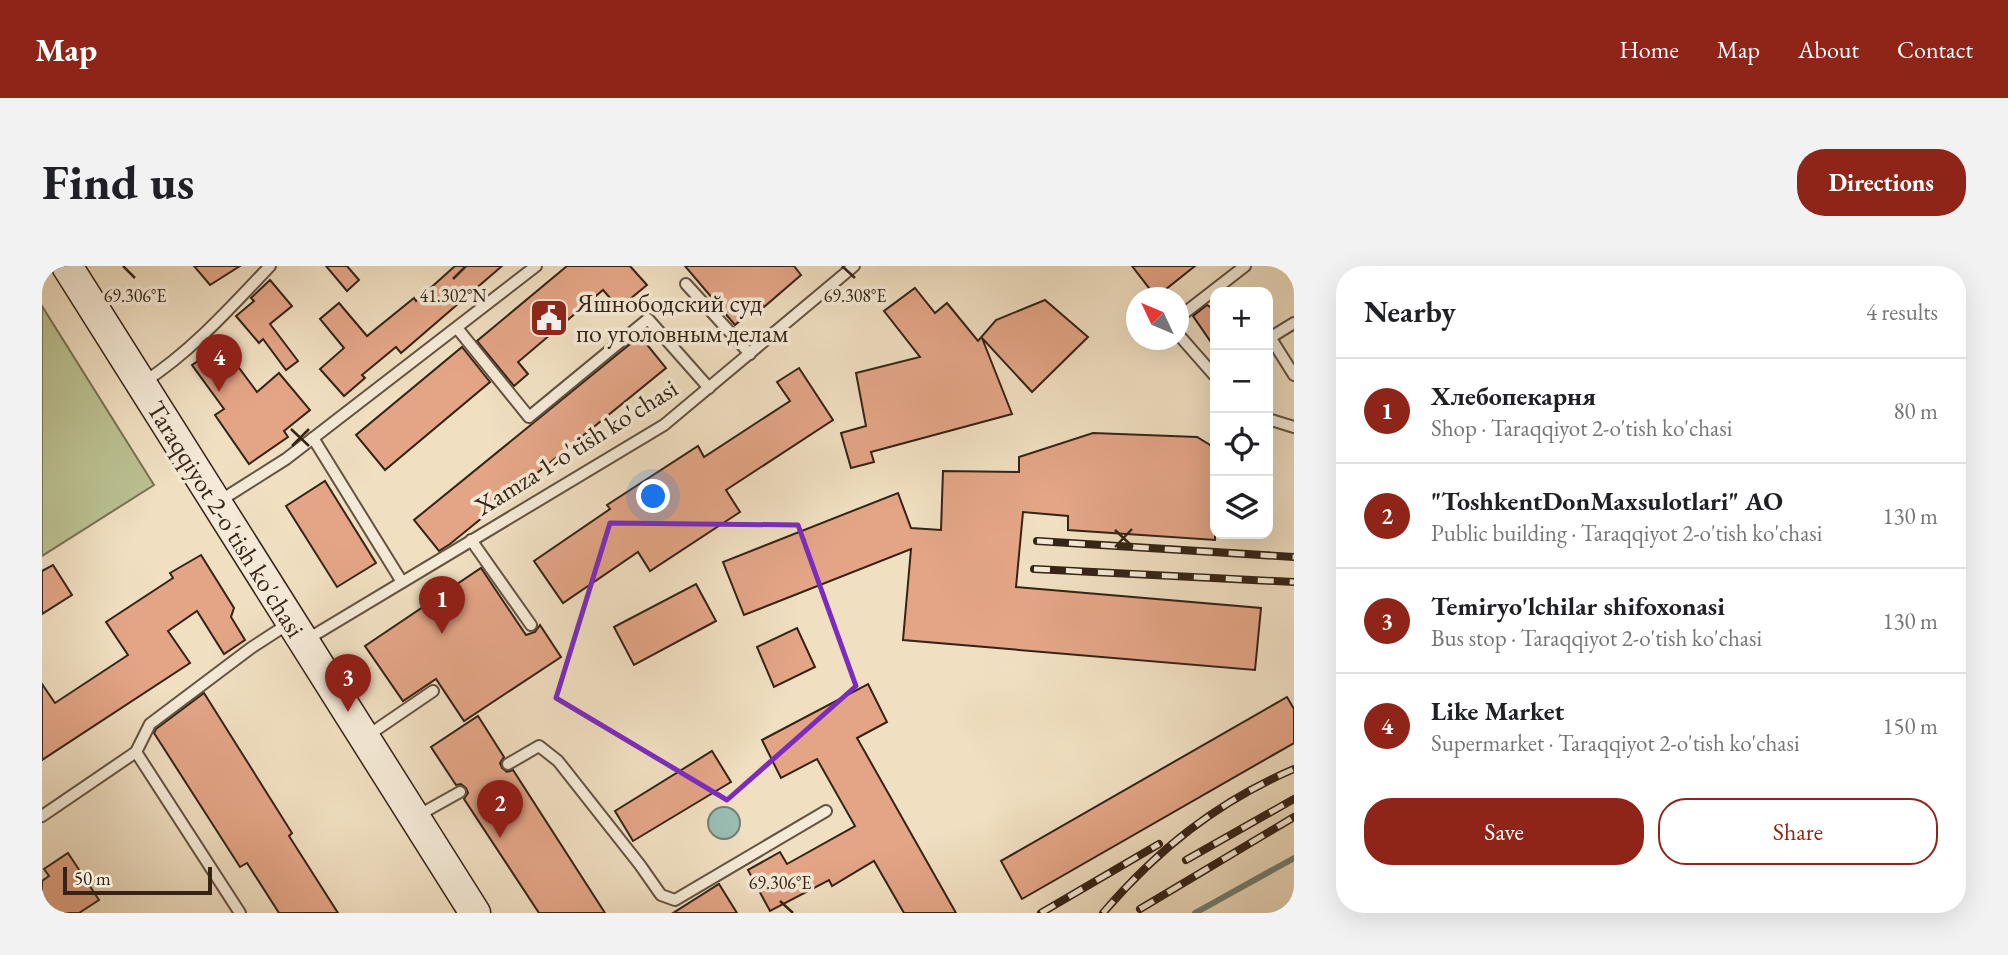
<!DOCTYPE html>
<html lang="en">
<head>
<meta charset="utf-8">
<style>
  body { margin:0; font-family:"EB Garamond",serif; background:#f2f2f2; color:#202124 }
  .controls { position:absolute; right:21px; top:21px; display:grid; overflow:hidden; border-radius:14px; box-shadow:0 7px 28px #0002 }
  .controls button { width:63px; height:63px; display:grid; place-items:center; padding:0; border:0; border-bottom:2px solid #e0e0e0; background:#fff; color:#202124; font:35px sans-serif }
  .compass { position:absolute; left:1084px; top:21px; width:63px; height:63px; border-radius:50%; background:#fff; box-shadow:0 7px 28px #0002; rotate:314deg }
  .scale { position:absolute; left:21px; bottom:18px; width:149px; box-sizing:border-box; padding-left:7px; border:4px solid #352316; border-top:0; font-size:19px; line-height:24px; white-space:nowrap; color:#352316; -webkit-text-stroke:5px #f5ead7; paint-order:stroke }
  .you { position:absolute; left:612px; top:231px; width:24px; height:24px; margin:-18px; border:5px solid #fff; border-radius:50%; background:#1a73e8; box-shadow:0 0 0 10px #1a73e833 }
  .badge { display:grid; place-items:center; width:46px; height:46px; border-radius:50%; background:#8f2418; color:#fff; font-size:23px; font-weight:700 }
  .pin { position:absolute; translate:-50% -58px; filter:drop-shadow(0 2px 4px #0008) }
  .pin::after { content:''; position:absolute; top:37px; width:24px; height:21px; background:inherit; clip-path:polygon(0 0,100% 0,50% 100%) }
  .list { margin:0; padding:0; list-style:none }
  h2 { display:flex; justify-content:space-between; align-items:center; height:91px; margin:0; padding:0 28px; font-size:30px }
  h2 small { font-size:23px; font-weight:400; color:#757577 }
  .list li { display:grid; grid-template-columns:46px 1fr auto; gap:21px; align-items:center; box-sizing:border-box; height:105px; padding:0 28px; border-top:2px solid #e0e0e0 }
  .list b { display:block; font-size:26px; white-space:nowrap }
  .list p { margin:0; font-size:23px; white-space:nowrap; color:#757577 }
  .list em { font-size:23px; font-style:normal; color:#757577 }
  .actions { display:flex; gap:14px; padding:21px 28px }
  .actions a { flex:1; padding:16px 0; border:2px solid #8f2418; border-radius:28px; text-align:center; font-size:24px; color:#8f2418 }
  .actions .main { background:#8f2418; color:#fff }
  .icon { flex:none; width:38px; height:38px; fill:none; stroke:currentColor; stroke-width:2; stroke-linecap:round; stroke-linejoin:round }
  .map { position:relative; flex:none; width:1252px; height:647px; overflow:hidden; border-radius:28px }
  header { display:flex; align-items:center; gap:42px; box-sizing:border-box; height:98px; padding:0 35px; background:#8f2418; color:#fff }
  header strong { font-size:33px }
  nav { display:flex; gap:38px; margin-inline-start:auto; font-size:24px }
  .intro { display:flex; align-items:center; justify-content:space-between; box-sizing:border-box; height:168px; padding:0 42px }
  h1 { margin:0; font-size:49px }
  .button { padding:18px 32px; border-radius:28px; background:#8f2418; color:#fff; font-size:24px; font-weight:700 }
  main { display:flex; gap:42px; padding:0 42px }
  aside { flex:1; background:#fff; border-radius:28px; box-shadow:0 7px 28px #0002 }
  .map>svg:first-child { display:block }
</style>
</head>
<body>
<header>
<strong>Map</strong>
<nav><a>Home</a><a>Map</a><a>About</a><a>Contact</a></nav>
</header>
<div class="intro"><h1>Find us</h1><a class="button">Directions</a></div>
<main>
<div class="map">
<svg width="1252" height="647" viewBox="0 0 1252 647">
  <rect width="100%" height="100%" fill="#f0dfc1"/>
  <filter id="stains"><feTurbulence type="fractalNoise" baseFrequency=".00286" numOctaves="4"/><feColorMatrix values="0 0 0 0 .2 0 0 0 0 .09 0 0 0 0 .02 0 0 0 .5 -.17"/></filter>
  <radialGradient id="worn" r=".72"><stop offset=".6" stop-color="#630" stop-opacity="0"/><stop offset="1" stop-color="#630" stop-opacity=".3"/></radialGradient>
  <path fill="#bbc192" stroke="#787254" stroke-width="2" d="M0 40 112 219 0 290Z"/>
  <circle fill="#9abdb3" stroke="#727f74" stroke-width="2" cx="682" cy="557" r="16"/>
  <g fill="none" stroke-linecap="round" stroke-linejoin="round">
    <path stroke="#727f74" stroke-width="6" d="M1153 647 1252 592"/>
  </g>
  <g fill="#e3a586" stroke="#352316" stroke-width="2">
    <path d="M152 0H198L168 19Z"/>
    <path d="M284 0H305L317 14 305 25Z"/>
    <path d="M413 0H460L359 87 354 81 320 109 323 112 302 130 278 103 302 82 278 53 297 37 325 70 372 32 374 35Z"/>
    <path d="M525 0H588L605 19 577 42 561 24 476 96 486 108 472 120 435 75Z"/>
    <path d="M643 0H752L759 9 722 41 719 37 693 59Z"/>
    <path d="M1090 0H1153L1114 31Z"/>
    <path d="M228 14 250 40 228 58 256 95 244 104 221 73 217 77 194 50 212 35 209 32Z"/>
    <path d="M873 22 893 47 905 37 936 75 954 54 1003 34 1046 71 990 126 940 72 970 148 829 186 832 196 809 202 799 167 824 160 814 107 878 91 842 45Z"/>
    <path d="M1165 39 1173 44V82L1151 50Z"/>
    <path d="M598 70 624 102 408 278 397 285 372 254Z"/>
    <path d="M180 79 215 126 237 107 268 144 242 165 246 171 207 198 173 149 182 143 150 99Z"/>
    <path d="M420 81 448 116 343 204 314 169Z"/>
    <path d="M757 102 791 154 684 224 698 246 608 305 596 286 521 337 492 295 568 243 565 239 656 180 662 191 748 135 735 116Z"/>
    <path d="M1051 167 1155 171 1173 182V274L1026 264V250L981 246 974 321 1219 342 1213 404 861 374 869 283 702 349 681 296 856 227 869 262 899 264 901 205 977 206V191Z"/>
    <path d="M283 215 334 297 295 321 244 240Z"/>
    <path d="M159 289 192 342 189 351 203 374 182 388 155 345 126 365 148 397 0 494V418L13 437 86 389 64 356 131 312 128 307Z"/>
    <path d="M11 299 30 329 0 348V305Z"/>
    <path d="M439 302 484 369 493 366 498 359 519 391 422 455 394 413 361 435 323 380Z"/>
    <path d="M654 318 674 355 592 399 572 361Z"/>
    <path d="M755 362 773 401 732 421 715 381Z"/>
    <path d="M826 418 845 456 815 472 914 647H862L832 595 790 620 787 614 728 645 706 604 738 586 745 598 813 560 775 493 739 512 720 474Z"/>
    <path d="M162 427 250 567 247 570 296 647H237L205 597 198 601 112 467 114 463Z"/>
    <path d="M1245 431 1252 443V477L980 633 959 595Z"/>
    <path d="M436 450 462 491 458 497 460 502 465 506 471 504 563 647H497L422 533 426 527 424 522 419 518 414 519 389 481Z"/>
    <path d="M670 485 689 516 591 575 573 545Z"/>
    <path d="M26 587 57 634 37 647H0V615L7 610 2 603Z"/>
    <path d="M677 618 695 647H631Z"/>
  </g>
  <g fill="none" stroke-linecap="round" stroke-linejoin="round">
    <defs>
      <g id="service">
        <path d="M644 18 708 88"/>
        <path d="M1136 52 1203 0"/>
        <path d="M415 62 487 151 606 53 667 122"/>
        <path d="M1136 68 1172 109 1173 108"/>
        <path d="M1228 71 1252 109"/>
        <path d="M1226 73 1252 57"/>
        <path d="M102 116C150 85 189 41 228 0"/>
        <path d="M1226 153 1252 161"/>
        <path d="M271 172 360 316"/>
        <path d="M176 236 244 193 494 0"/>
        <path d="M429 274 489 359"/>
        <path d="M264 374 622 159 812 0"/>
        <path d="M325 470 391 425"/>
        <path d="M94 486 198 647"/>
        <path d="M466 498 497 480 516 495 598 599 619 629 633 634 784 545"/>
        <path d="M0 550 94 486 108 458 209 382 249 356"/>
        <path d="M375 550 418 526"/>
      </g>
      <path id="secondary" d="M25 0 433 647"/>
    </defs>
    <use href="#service" stroke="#645241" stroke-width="14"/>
    <use href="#secondary" stroke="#352316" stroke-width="33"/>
    <use href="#service" stroke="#f5ead7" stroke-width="10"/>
    <use href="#secondary" stroke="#f5ead7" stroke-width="30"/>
    <defs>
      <g id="rail">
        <path d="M995 275 1252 291"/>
        <path d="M992 303 1252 316"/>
        <path d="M1144 594 1252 533"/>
        <path d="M1098 643 1252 551"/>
        <path d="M999 647 1117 578"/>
        <path d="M1061 647C1115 584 1175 536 1252 503"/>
      </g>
    </defs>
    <use href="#rail" stroke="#352316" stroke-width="8"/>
    <use href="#rail" stroke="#f5ead7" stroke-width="5" stroke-dasharray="16" stroke-linecap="butt"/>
  </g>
  <path fill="none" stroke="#7b2cbf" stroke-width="5" stroke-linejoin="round" d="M568 257 756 259 814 420 685 534 514 432Z"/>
  <path fill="none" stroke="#352316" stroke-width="2.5" d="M81 0 93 12M800 0 813 12M411 13 424 0M249 163 267 180M250 180 267 163M1073 264 1091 281M1073 281 1090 263M738 635 751 647"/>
  <defs>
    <symbol id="civic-square" viewBox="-11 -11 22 22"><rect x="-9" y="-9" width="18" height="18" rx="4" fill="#8f2418" stroke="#f5ead7"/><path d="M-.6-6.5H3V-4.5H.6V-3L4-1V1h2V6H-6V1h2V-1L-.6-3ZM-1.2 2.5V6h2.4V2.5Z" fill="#fff"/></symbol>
  </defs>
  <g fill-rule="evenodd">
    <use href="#civic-square" x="485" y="30" width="44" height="44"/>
  </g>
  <g text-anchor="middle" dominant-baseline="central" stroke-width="7" stroke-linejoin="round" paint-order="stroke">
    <g font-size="26" fill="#352316" stroke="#f5ead7" text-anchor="start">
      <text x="534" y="37">Яшнободский суд<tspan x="534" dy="30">по уголовным делам</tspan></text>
    </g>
    <g font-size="26" fill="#352316" stroke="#f5ead7">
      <text transform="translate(534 181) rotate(-32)">Xamza 1-o'tish ko'chasi</text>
      <text transform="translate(184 253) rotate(58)">Taraqqiyot 2-o'tish ko'chasi</text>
    </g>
  </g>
  <g font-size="18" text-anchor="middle" fill="#352316" stroke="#f5ead7" stroke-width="7" stroke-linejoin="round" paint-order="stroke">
    <text x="93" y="36">69.306°E</text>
    <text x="813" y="36">69.308°E</text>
    <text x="411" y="36">41.302°N</text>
    <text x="738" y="623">69.306°E</text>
  </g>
  <rect width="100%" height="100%" filter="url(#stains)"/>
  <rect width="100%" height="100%" fill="url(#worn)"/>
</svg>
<div class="controls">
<button>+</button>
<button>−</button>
<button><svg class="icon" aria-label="locate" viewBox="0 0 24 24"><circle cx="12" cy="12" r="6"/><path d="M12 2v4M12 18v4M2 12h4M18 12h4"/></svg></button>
<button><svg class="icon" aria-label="layers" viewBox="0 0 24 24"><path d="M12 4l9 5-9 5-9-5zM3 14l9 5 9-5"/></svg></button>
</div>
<svg class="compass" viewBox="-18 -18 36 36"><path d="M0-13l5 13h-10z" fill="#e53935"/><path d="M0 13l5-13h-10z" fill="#757577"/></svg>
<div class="scale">50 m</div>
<div class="you"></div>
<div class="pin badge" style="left:400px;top:368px">1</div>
<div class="pin badge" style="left:458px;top:572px">2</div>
<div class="pin badge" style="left:306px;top:446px">3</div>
<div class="pin badge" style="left:177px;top:126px">4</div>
</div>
<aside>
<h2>Nearby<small>4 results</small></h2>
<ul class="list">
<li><span class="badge">1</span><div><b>Хлебопекарня</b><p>Shop · Taraqqiyot 2-o'tish ko'chasi</p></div><em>80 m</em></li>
<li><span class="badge">2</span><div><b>&quot;ToshkentDonMaxsulotlari&quot; AO</b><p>Public building · Taraqqiyot 2-o'tish ko'chasi</p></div><em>130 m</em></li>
<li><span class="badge">3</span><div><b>Temiryo'lchilar shifoxonasi</b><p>Bus stop · Taraqqiyot 2-o'tish ko'chasi</p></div><em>130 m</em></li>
<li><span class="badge">4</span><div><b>Like Market</b><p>Supermarket · Taraqqiyot 2-o'tish ko'chasi</p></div><em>150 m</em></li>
</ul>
<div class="actions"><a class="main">Save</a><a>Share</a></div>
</aside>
</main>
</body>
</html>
